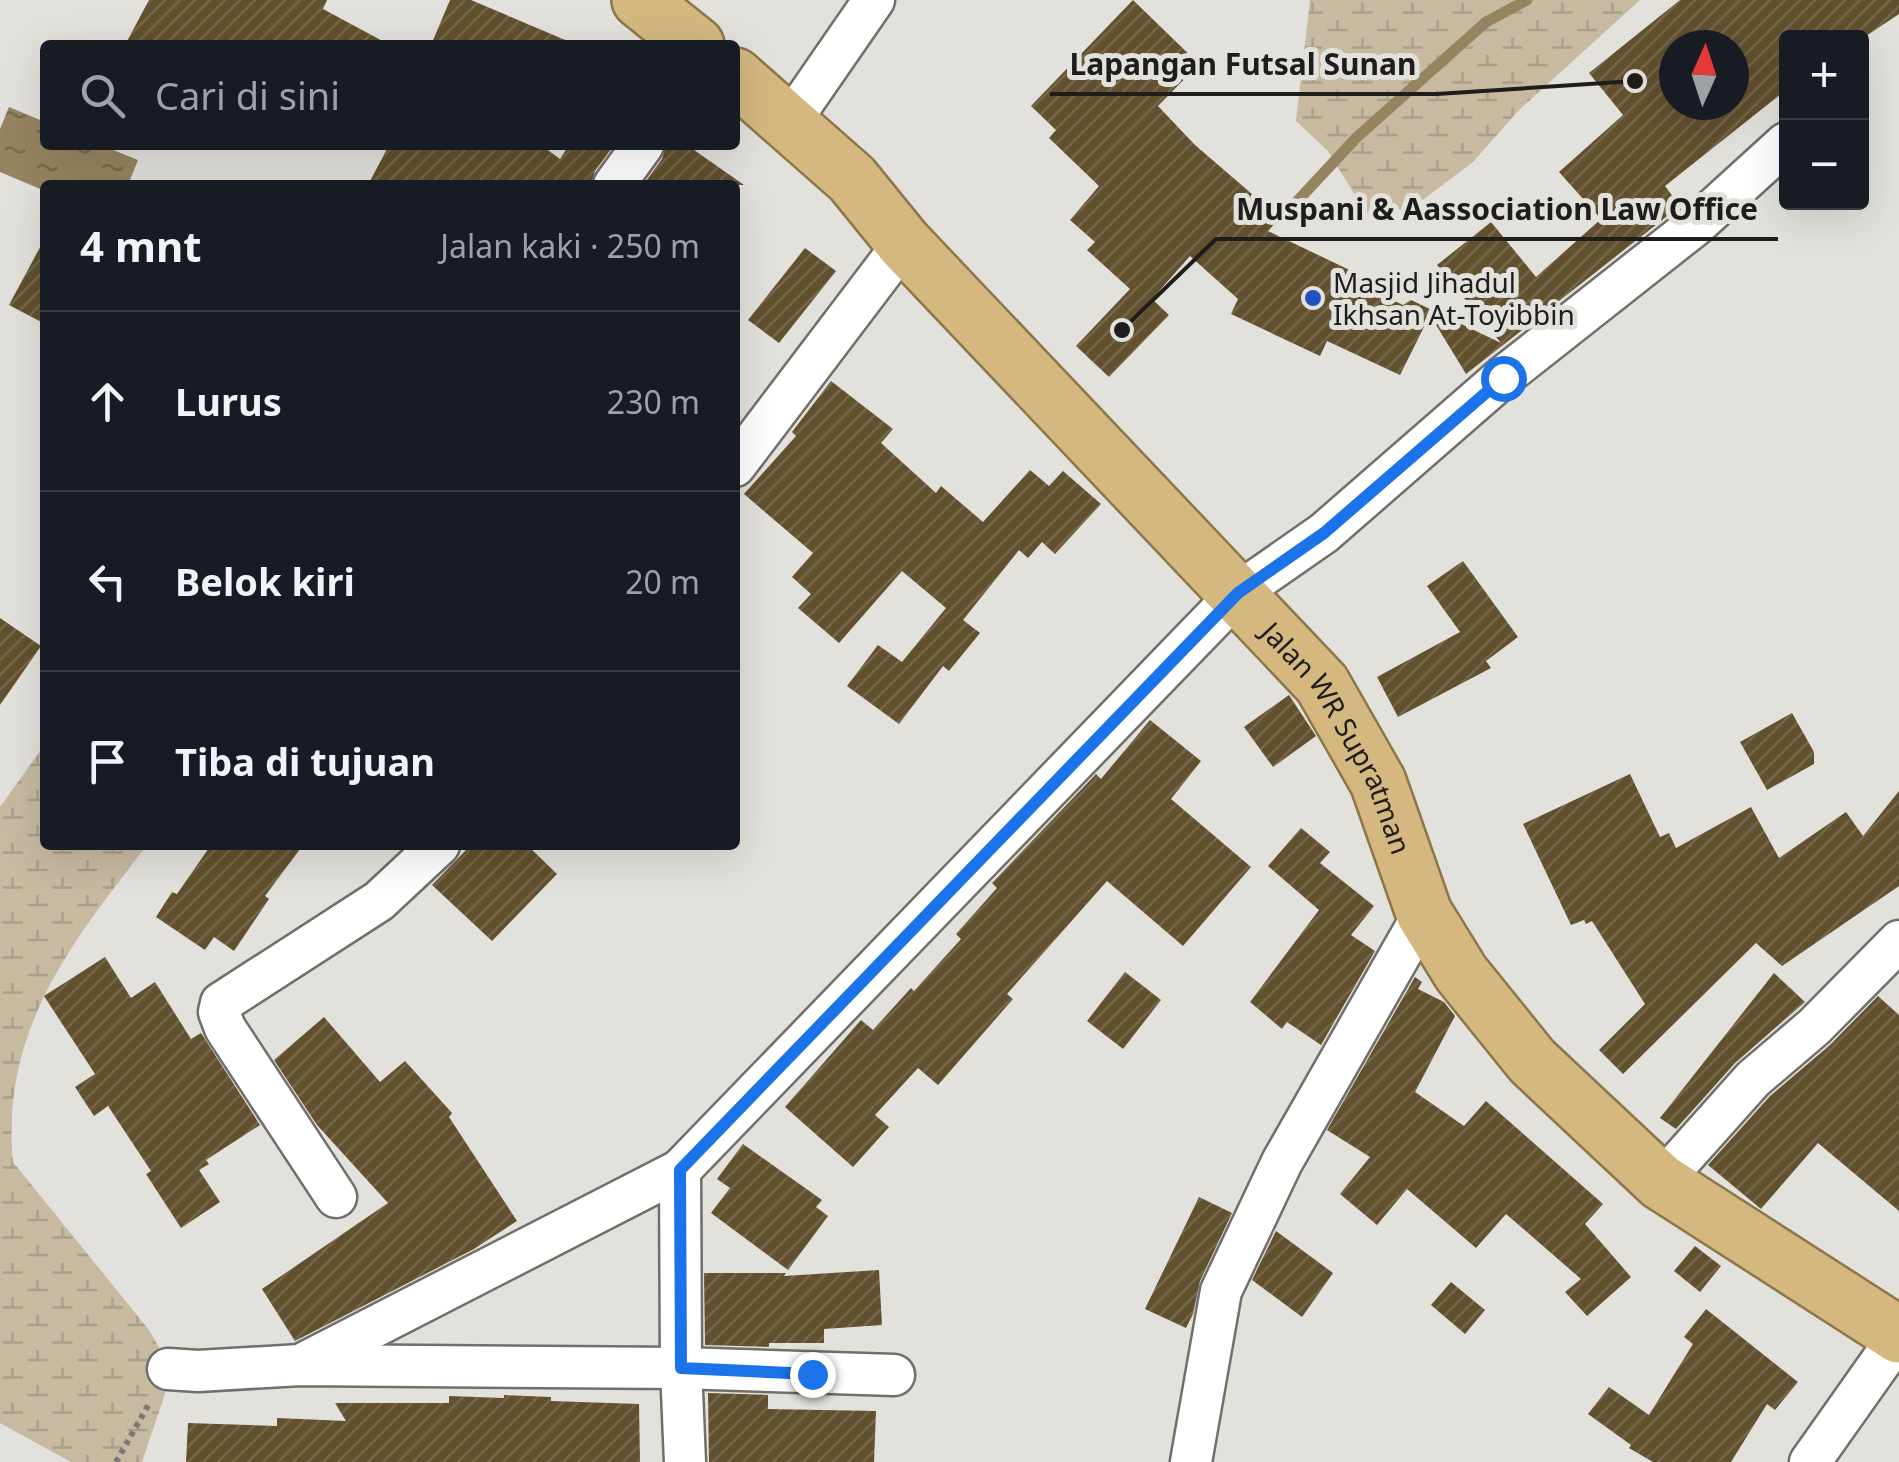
<!DOCTYPE html>
<html lang="id">
<head>
<meta charset="utf-8">
<style>
  body { margin:0; font-family:"Noto Sans",sans-serif; background:#242831; color:#f1f3f6 }
  .controls { position:absolute; right:30px; top:30px; display:grid; overflow:hidden; border-radius:10px; box-shadow:0 10px 40px #0002 }
  .controls button { width:90px; height:90px; display:grid; place-items:center; padding:0; border:0; border-bottom:2px solid #363941; background:#171b24; color:#f1f3f6; font:50px sans-serif }
  .compass { position:absolute; left:1659px; top:30px; width:90px; height:90px; border-radius:50%; background:#171b24; box-shadow:0 10px 40px #0002; rotate:3deg }
  .stop { position:absolute; width:30px; height:30px; margin:-22px; border:8px solid #1a73e8; border-radius:50%; background:#fff }
  .stop.end { background:#1a73e8; border-color:#fff; box-shadow:0 2px 10px #0008 }
  .list { margin:0; padding:0; list-style:none }
  h2 { display:flex; justify-content:space-between; align-items:center; height:130px; margin:0; padding:0 40px; font-size:42px }
  h2 small { font-size:32px; font-weight:400; color:#9ea1a6 }
  .list li { display:grid; grid-template-columns:65px 1fr auto; gap:30px; align-items:center; box-sizing:border-box; height:180px; padding:0 40px; border-top:2px solid #363941 }
  .list b { display:block; font-size:38px; white-space:nowrap }
  .list em { font-size:32px; font-style:normal; color:#9ea1a6 }
  .icon { flex:none; width:55px; height:55px; fill:none; stroke:currentColor; stroke-width:2; stroke-linecap:round; stroke-linejoin:round }
  .map { position:relative; flex:none; width:1899px; height:1462px; overflow:hidden }
  .search { position:absolute; background:#171b24; box-shadow:0 10px 40px #0002; left:40px; top:40px; width:700px; height:110px; display:flex; align-items:center; gap:25px; box-sizing:border-box; padding:0 35px; border-radius:10px; color:#9ea1a6; font-size:38px }
  .panel { position:absolute; background:#171b24; box-shadow:0 10px 40px #0002; left:40px; top:180px; width:700px; height:670px; border-radius:10px }
  .map>svg:first-child { display:block }
</style>
</head>
<body>
<div class="map">
<svg width="1899" height="1462" viewBox="0 0 1899 1462">
  <defs>
    <pattern id="wetland-marsh" width="20" height="14" patternUnits="userSpaceOnUse" patternTransform="scale(2.5)"><rect width="20" height="14" fill="#c7baa1"/><path d="M1 5h8M5 5V1M11 12h8M15 12V8" fill="none" stroke="#aa9f8a"/></pattern>
    <pattern id="water-ripples" width="26" height="14" patternUnits="userSpaceOnUse" patternTransform="scale(2.5)"><rect width="26" height="14" fill="#968460"/><path d="M2 4q2-2 4 0t4 0M15 11q2-2 4 0t4 0" fill="none" stroke="#7a6b4e"/></pattern>
    <pattern id="building-hatch" width="6" height="6" patternUnits="userSpaceOnUse" patternTransform="scale(2.5)"><rect width="6" height="6" fill="#62512e"/><path d="M-1 1l2-2M0 6l6-6M5 7l2-2" fill="none" stroke="#74664a"/></pattern>
  </defs>
  <rect width="100%" height="100%" fill="#e3e1dc"/>
  <g fill="url(#wetland-marsh)">
    <path d="M1310 0H1640L1519 110 1473 162 1412 208 1366 213 1328 151 1296 121Z"/>
    <path d="M45 744V845H147C73 941 0 1030 13 1162L149 1330 165 1358 167 1388 142 1462H71L0 1423V807Z"/>
  </g>
  <path fill="url(#water-ripples)" d="M9 107 45 122V145H101L138 160 128 185H45V191L0 172V129Z"/>
  <g fill="none" stroke-linecap="round" stroke-linejoin="round">
    <path stroke="#968460" stroke-width="11" d="M1290 209 1356 138 1486 22 1527 0"/>
  </g>
  <g fill="url(#building-hatch)" fill-rule="evenodd">
    <path d="M149 0H327L323 9 390 45H125Z"/>
    <path d="M450 0H471L577 45H431Z"/>
    <path d="M1133 0 1199 64 1158 106 1195 145 1280 218 1268 231 1360 275 1357 283 1403 305 1411 300 1501 343 1437 265 1491 222 1536 277 1601 219 1559 172 1623 115 1589 73 1680 0H1899V14L1863 38H1786V90L1665 186 1680 206 1466 374 1430 315 1400 375 1327 341 1320 356 1231 314 1238 299 1190 256 1152 299 1169 315 1109 377 1076 346 1130 289 1087 250 1095 242 1070 220 1099 186 1049 138 1056 130 1031 106ZM1674 45H1734V105H1674Z"/>
    <path d="M389 145H541L560 159 569 145H614L595 171 591 185H368Z"/>
    <path d="M666 145H687L744 185H643L662 159Z"/>
    <path d="M45 238V324L9 305Z"/>
    <path d="M805 248 836 271 779 343 748 320Z"/>
    <path d="M831 381 893 429 881 443 936 493 941 486 983 522 1030 470 1049 486 1063 471 1101 504 1055 554 1042 542 1028 558 1019 550 963 620 980 633 949 671 943 666 899 724 847 686 878 645 902 662 946 608 902 571 839 643 798 608 811 594 792 577 813 553 744 494 796 436 792 432Z"/>
    <path d="M1463 561 1518 637 1486 661 1491 668 1398 717 1377 677 1460 632 1427 586Z"/>
    <path d="M0 618 41 646 0 705Z"/>
    <path d="M1289 695 1316 736 1273 767 1244 727Z"/>
    <path d="M1792 713 1814 752V764L1767 790 1740 742Z"/>
    <path d="M1150 720 1201 761 1171 799 1251 867 1183 946 1107 881 1007 994 1013 999 938 1085 918 1068 875 1115 889 1127 853 1167 785 1107 861 1020 873 1030 911 988 914 991 961 939 956 934 997 888 992 883 1096 774 1101 779Z"/>
    <path d="M1630 774 1660 837 1669 833 1676 848 1751 807 1779 858 1846 812 1863 836 1899 791V886L1782 966 1756 943 1623 1074 1599 1050 1645 1004 1592 921 1586 924 1584 920 1571 925 1523 824Z"/>
    <path d="M1301 828 1330 852 1320 863 1374 906 1351 935 1375 951 1321 1045 1287 1022 1282 1029 1250 1002 1319 910 1268 866Z"/>
    <path d="M211 845H303L265 896 269 899 234 951 214 937 205 950 156 917 172 892 177 894Z"/>
    <path d="M471 845H527L557 874 492 941 432 885Z"/>
    <path d="M105 957 131 998 155 982 191 1039 201 1033 260 1125 206 1160 209 1164 199 1170 220 1202 181 1228 146 1174 151 1171 108 1106 94 1116 75 1087 95 1074 44 996Z"/>
    <path d="M1125 972 1161 1000 1123 1049 1087 1021Z"/>
    <path d="M1774 973 1805 1002 1735 1063 1676 1129 1660 1118Z"/>
    <path d="M1415 977 1422 982 1418 989 1444 1002 1455 1016 1415 1092 1464 1126 1486 1101 1603 1204 1585 1224 1631 1277 1587 1316 1565 1292 1581 1279 1506 1214 1476 1248 1407 1189 1377 1225 1340 1194 1370 1157 1327 1130Z"/>
    <path d="M1878 996 1899 1015V1211L1818 1143 1761 1209 1708 1165 1770 1096 1830 1045Z"/>
    <path d="M324 1017 380 1082 405 1061 452 1113 449 1117 517 1221 474 1249 295 1341 262 1289 388 1203 317 1125 274 1060Z"/>
    <path d="M743 1144 822 1200 816 1207 828 1216 788 1270 711 1213 730 1188 717 1179Z"/>
    <path d="M1199 1197 1232 1213 1200 1281 1193 1314 1186 1328 1145 1309Z"/>
    <path d="M1276 1231 1333 1273 1302 1317 1252 1280Z"/>
    <path d="M1695 1246 1721 1266 1700 1292 1674 1271Z"/>
    <path d="M879 1270 882 1325 824 1329V1343H769V1347L705 1345 704 1273H786L784 1276Z"/>
    <path d="M1451 1282 1485 1310 1465 1334 1431 1305Z"/>
    <path d="M1706 1309 1798 1382 1775 1410 1767 1404 1731 1462H1653L1629 1448 1631 1445 1588 1414 1609 1387 1649 1415 1693 1344 1684 1337Z"/>
    <path d="M708 1393 768 1395V1409L876 1411 874 1462H709Z"/>
    <path d="M504 1395 551 1397V1401L639 1404 640 1462H186L188 1423 277 1426V1418L346 1421 335 1403H449V1396L504 1398Z"/>
  </g>
  <g fill="none" stroke-linecap="round" stroke-linejoin="round">
    <defs>
      <g id="minor">
        <path d="M789 123 874 0"/>
        <path d="M614 185 643 145"/>
        <path d="M735 466 904 243"/>
        <path d="M1661 1182 1753 1079 1814 1027 1899 941"/>
        <path d="M336 1197 225 1028 219 1012 221 1003 379 901 439 845"/>
        <path d="M306 1362 680 1170"/>
        <path d="M168 1369 198 1371 300 1365 681 1368 894 1375"/>
        <path d="M685 1462 681 1368 680 1170 1238 593 1324 533 1503 377 1697 224 1786 143"/>
        <path d="M1191 1462 1221 1291 1282 1162 1424 913"/>
        <path d="M1810 1462 1899 1336"/>
      </g>
      <g id="trunk">
        <path d="M640 0 696 45"/>
        <path id="s1" d="M735 76 852 179 904 243 1322 684 1378 782 1424 913 1461 973 1532 1061 1661 1182 1899 1335"/>
      </g>
    </defs>
    <use href="#minor" stroke="#716f6a" stroke-width="45"/>
    <use href="#trunk" stroke="#8d7648" stroke-width="60"/>
    <path stroke="#7c7a77" stroke-width="6" stroke-dasharray="5 5" stroke-linecap="butt" d="M116 1462 150 1402"/>
    <use href="#minor" stroke="#fff" stroke-width="40"/>
    <use href="#trunk" stroke="#d4b880" stroke-width="55"/>
  </g>
  <g fill="none" stroke-linecap="round" stroke-linejoin="round">
    <path stroke="#1a73e8" stroke-width="12" d="M812 1374 681 1368 680 1170 1238 593 1324 533 1503 378"/>
  </g>
  <circle fill="#2352c0" stroke="#e3e1dc" stroke-width="4" cx="1313" cy="298" r="10"/>
  <g text-anchor="middle" dominant-baseline="central" stroke-width="10" stroke-linejoin="round" paint-order="stroke">
    <g font-size="28" fill="#1e1d1b" stroke="#e3e1dc" text-anchor="start">
      <text x="1333" y="282">Masjid Jihadul<tspan x="1333" dy="32">Ikhsan At-Toyibbin</tspan></text>
    </g>
    <g font-size="28" fill="#1e1d1b" stroke="#e3e1dc">
      <text stroke="none"><textPath href="#s1" startOffset="900">Jalan WR Supratman</textPath></text>
    </g>
  </g>
  <path fill="none" stroke="#1e1d1b" stroke-width="4" d="M1635 81L1437 94H1050M1122 330L1216 239H1778"/>
  <g fill="#1e1d1b" stroke="#e3e1dc" stroke-width="4">
    <circle cx="1635" cy="81" r="10"/>
    <circle cx="1122" cy="330" r="10"/>
  </g>
  <g font-size="30" text-anchor="middle" font-weight="bold" fill="#1e1d1b" stroke="#e3e1dc" stroke-width="10" stroke-linejoin="round" paint-order="stroke">
    <text x="1243" y="75">Lapangan Futsal Sunan</text>
    <text x="1497" y="220">Muspani &amp; Aassociation Law Office</text>
  </g>
</svg>
<div class="controls">
<button>+</button>
<button>−</button>
</div>
<svg class="compass" viewBox="-18 -18 36 36"><path d="M0-13l5 13h-10z" fill="#e53935"/><path d="M0 13l5-13h-10z" fill="#9ea1a6"/></svg>
<div class="stop" style="left:1503px;top:378px"></div>
<div class="stop end" style="left:812px;top:1374px"></div>
<div class="search"><svg class="icon" aria-label="search" viewBox="0 0 24 24"><circle cx="10" cy="10" r="6"/><path d="M15 15l6 6"/></svg>Cari di sini</div>
<section class="panel">
<h2>4 mnt<small>Jalan kaki · 250 m</small></h2>
<ul class="list">
<li><svg class="icon" aria-label="ahead" viewBox="0 0 24 24"><path d="M12 20V5M6 11l6-6 6 6"/></svg><div><b>Lurus</b></div><em>230 m</em></li>
<li><svg class="icon" aria-label="left" viewBox="0 0 24 24"><path d="M17 20v-9H6M10 6l-5 5 5 5"/></svg><div><b>Belok kiri</b></div><em>20 m</em></li>
<li><svg class="icon" aria-label="arrive" viewBox="0 0 24 24"><path d="M6 21V4h12l-3 4 3 4H6"/></svg><div><b>Tiba di tujuan</b></div></li>
</ul>
</section>
</div>
</body>
</html>
